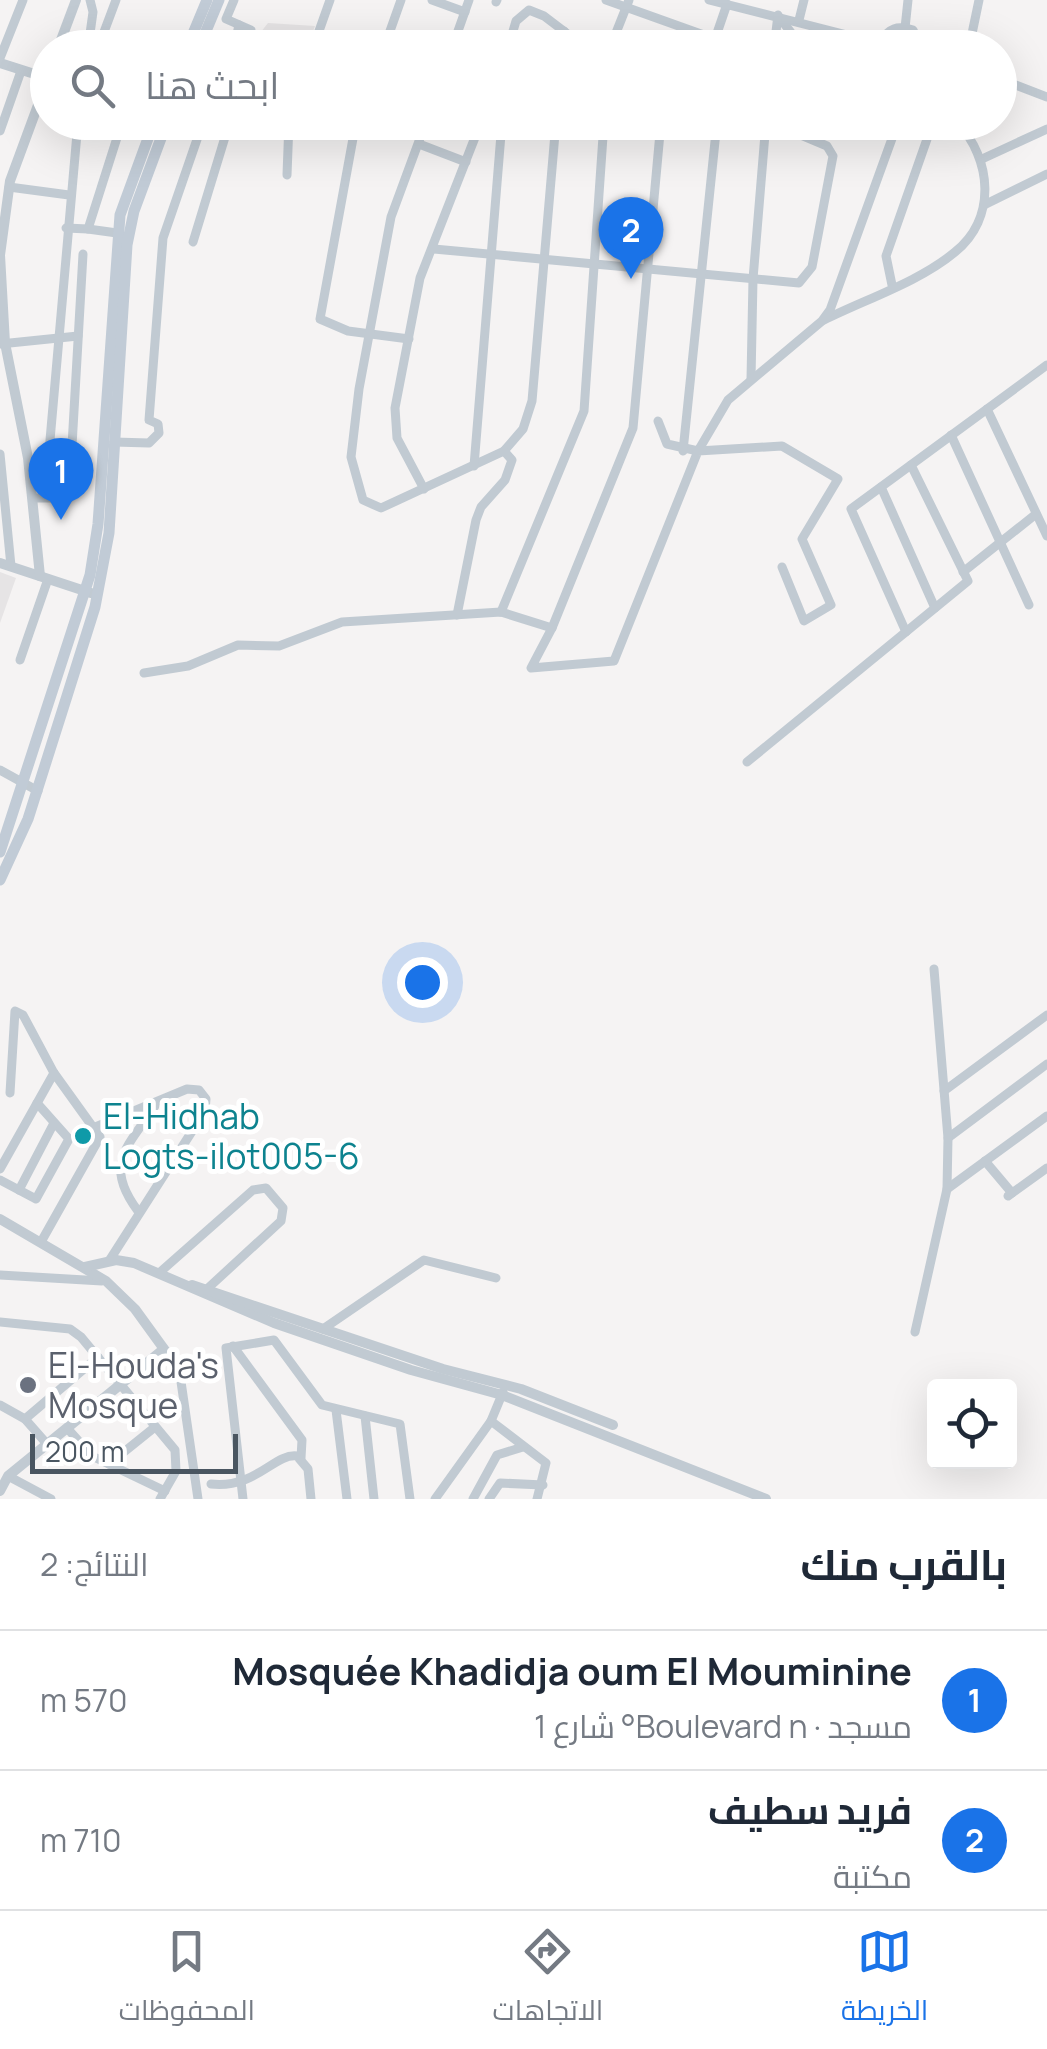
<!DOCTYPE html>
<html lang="ar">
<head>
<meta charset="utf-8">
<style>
  body { margin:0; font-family:Manrope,Cairo,sans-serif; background:#f6f6f7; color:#1f2937; direction:rtl }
  .controls { position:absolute; right:30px; bottom:30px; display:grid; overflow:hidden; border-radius:10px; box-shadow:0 10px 40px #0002 }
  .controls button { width:90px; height:90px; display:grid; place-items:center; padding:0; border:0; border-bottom:2px solid #e0e1e3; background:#fff; color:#1f2937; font:50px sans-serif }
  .scale { position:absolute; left:30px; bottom:25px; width:208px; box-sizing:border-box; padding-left:10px; border:5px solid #4a5661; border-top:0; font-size:28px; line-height:35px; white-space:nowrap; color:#4a5661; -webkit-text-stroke:8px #fff; paint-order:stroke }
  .you { position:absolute; left:422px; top:982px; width:35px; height:35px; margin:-25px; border:8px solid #fff; border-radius:50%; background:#1a73e8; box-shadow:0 0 0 15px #1a73e833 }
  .badge { display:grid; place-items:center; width:65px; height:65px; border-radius:50%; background:#1a73e8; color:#fff; font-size:32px; font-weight:700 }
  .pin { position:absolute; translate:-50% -82px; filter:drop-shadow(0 2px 5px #0008) }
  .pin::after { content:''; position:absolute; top:52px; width:35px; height:30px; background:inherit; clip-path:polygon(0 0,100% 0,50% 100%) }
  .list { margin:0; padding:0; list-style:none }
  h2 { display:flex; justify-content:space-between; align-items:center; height:130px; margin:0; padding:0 40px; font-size:42px }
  h2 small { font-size:32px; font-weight:400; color:#747a83 }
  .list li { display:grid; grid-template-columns:65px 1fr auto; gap:30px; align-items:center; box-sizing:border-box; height:140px; padding:0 40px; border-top:2px solid #e0e1e3 }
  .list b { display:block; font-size:38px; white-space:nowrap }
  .list p { margin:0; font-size:32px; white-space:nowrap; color:#747a83 }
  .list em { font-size:32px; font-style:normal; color:#747a83 }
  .icon { flex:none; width:55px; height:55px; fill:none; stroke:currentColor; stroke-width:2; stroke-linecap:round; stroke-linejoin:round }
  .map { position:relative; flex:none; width:1047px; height:1499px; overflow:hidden; direction:ltr }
  .search { position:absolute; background:#fff; box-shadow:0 10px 40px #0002; left:30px; right:30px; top:30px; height:110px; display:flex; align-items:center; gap:25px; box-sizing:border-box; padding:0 35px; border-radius:55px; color:#747a83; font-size:38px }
  .sheet { height:410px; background:#fff }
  nav { display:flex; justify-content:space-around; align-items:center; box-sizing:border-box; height:140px; border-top:2px solid #e0e1e3; background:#fff; font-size:28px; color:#747a83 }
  nav a { display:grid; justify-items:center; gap:5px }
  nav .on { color:#1a73e8 }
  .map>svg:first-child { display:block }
</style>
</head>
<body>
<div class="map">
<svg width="1047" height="1499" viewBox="0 0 1047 1499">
  <rect width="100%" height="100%" fill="#f5f3f3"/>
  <g fill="#e6e4e5">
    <path d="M268 23 315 26 307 47 246 48 248 36 257 37Z"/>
    <path d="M0 572 16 578 0 623Z"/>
  </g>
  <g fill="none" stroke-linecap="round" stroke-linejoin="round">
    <g stroke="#c1cad2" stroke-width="9">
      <path d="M234 0 226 19 251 30 250 38"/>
      <path d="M432 0 465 12"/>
      <path d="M606 0 715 39 727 4"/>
      <path d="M709 0 898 48"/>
      <path d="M496 2 497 0"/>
      <path d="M779 17 803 48"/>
      <path d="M799 20 804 0"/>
      <path d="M905 28 908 0"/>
      <path d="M880 42C889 28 897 25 913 30L921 48"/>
      <path d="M88 48 93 12 90 0"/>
      <path d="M98 48 116 0"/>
      <path d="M234 48 239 25"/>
      <path d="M313 48 330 0"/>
      <path d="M384 48 401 0"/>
      <path d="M452 48 469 0"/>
      <path d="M508 48 516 21 529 10 544 16 586 48"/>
      <path d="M563 48 564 31"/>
      <path d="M610 48 629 0"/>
      <path d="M774 48 778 15"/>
      <path d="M969 48 979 0"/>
      <path d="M0 58 23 0"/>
      <path d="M1000 79 1047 97"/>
      <path d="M356 122 320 319 348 331 409 339"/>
      <path d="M426 122 391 217 359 389 351 457 363 500 381 508 504 451 523 429 532 401 556 122"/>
      <path d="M0 131 21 71"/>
      <path d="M419 144 466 162"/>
      <path d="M982 159 1047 129"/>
      <path d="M287 175 289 122"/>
      <path d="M9 187 69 195"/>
      <path d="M984 205 1047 174"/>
      <path d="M66 228 88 229 122 122"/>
      <path d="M88 229 117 233"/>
      <path d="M193 242 229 124 225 122"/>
      <path d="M434 249 799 283 812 267 833 156 827 146 770 122"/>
      <path d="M892 285 886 256 933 122"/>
      <path d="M824 320C866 299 919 282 955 252 997 218 992 159 957 122"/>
      <path d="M0 344 78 336"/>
      <path d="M751 379 753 279 766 122"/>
      <path d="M987 409 1047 536"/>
      <path d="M658 421 667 444 698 451 728 400 822 321 830 310 898 122"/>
      <path d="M951 435 1029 605"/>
      <path d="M114 442 149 443 159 433 158 424 149 420 163 238 203 122"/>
      <path d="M683 451 717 122"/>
      <path d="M0 454 11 566"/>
      <path d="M474 466 502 122"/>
      <path d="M881 487 935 608"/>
      <path d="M424 489 397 438 395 408 420 278 481 122"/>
      <path d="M45 497 78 122"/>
      <path d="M33 498H69L83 254"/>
      <path d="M963 572 1036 514"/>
      <path d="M501 612 584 411 604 122"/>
      <path d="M457 615 476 520 481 507 505 480 512 460 504 451"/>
      <path d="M552 628 633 428 661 122"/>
      <path d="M906 632 851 509 1047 365"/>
      <path d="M20 660 48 579"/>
      <path d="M144 673 188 666 238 645 279 646 342 622 501 612 552 628 531 668 614 661 698 451 782 446 838 479 802 539 831 605 804 621 782 567"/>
      <path d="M747 762 968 581 911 465"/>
      <path d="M0 770 38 791"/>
      <path d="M944 1091 1047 1015"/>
      <path d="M10 1093 15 1011 23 1015 54 1073"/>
      <path d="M93 1128 187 1089 199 1090 206 1099 205 1111 109 1261"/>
      <path d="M948 1138 1047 1064"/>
      <path d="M985 1161 1012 1193"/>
      <path d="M0 1169 54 1073 100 1137 41 1242"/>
      <path d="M0 1180 36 1199 69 1139 37 1103"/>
      <path d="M947 1189 1047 1116"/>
      <path d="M19 1190 54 1123"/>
      <path d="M1008 1196 1047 1168"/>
      <path d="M138 1211C103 1164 127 1148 155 1106"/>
      <path d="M159 1273 253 1190 266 1188 283 1208 281 1221 207 1289"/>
      <path d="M0 1275 102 1281"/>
      <path d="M0 1322 70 1329 81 1337 175 1450 176 1471 160 1499"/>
      <path d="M323 1329 424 1260 496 1278"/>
      <path d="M915 1332 947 1189 948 1138 934 969"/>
      <path d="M233 1346 302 1440 301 1458"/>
      <path d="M164 1349 178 1361 198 1499"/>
      <path d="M0 1405 25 1419 47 1444"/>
      <path d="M336 1410 347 1499"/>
      <path d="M365 1416 374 1499"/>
      <path d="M25 1419 98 1357"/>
      <path d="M491 1421 546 1463 537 1499"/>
      <path d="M67 1428 92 1456 165 1491"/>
      <path d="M109 1464 155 1427"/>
      <path d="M8 1476 51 1499"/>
      <path d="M211 1484C256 1489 274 1453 297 1456L308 1469 311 1499"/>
      <path d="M243 1499 226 1348 274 1340 322 1405 400 1424 410 1499"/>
      <path d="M435 1499 491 1421 503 1392"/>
      <path d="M473 1499 497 1455 523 1447"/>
      <path d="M489 1499 500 1483 543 1485"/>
    </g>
    <g stroke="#c1cad2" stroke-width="10">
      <path d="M58 48 76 0"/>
      <path d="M0 63 47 78"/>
      <path d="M0 563 91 593"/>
      <path d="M40 576 28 458 5 343 0 255 10 181 48 78"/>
      <path d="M0 1219 106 1281 135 1309 164 1349 8 1476 0 1491"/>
      <path d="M85 1267 116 1260 134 1263 274 1323 411 1370 502 1395 766 1499"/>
      <path d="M192 1285 443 1369 521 1389 613 1425"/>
    </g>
    <g stroke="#c1cbd6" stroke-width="11">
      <path d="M187 48 207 0"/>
      <path d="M199 48 219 0"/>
      <path d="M0 852 90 575 98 524 120 215 154 122"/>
      <path d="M0 880 28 819 67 696 95 607 109 533 127 245 134 211 167 122"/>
    </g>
  </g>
  <circle fill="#0f9aa8" stroke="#fff" stroke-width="4" cx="83" cy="1136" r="10"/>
  <circle fill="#6b7280" stroke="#fff" stroke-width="4" cx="28" cy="1385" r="10"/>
  <g text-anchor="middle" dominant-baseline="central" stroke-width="10" stroke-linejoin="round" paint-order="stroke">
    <g font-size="35" fill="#0d838f" stroke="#fff" text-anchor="start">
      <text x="103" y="1116">El-Hidhab<tspan x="103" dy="40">Logts-ilot005-6</tspan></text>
    </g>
    <g font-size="35" fill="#5b616d" stroke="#fff" text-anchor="start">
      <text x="48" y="1365">El-Houda's<tspan x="48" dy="40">Mosque</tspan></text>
    </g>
  </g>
</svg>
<div class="controls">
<button><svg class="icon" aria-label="locate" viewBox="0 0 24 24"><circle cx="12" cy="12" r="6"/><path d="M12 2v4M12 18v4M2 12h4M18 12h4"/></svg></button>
</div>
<div class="scale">200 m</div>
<div class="you"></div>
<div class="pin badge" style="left:61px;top:520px">1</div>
<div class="pin badge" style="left:631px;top:279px">2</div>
<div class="search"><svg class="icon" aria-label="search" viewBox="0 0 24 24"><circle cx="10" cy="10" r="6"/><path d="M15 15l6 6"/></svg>ابحث هنا</div>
</div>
<section class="sheet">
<h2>بالقرب منك<small>النتائج: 2</small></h2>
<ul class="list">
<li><span class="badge">1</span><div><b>Mosquée Khadidja oum El Mouminine</b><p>مسجد · Boulevard n° شارع 1</p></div><em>570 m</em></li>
<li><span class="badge">2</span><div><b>فريد سطيف</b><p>مكتبة</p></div><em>710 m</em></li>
</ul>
</section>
<nav>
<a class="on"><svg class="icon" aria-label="map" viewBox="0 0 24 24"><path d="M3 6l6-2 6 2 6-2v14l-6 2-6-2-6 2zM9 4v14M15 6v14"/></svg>الخريطة</a>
<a><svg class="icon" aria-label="directions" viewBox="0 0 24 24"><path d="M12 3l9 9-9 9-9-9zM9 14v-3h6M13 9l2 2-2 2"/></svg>الاتجاهات</a>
<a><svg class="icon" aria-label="saved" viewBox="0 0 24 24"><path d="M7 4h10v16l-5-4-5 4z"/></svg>المحفوظات</a>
</nav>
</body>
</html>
